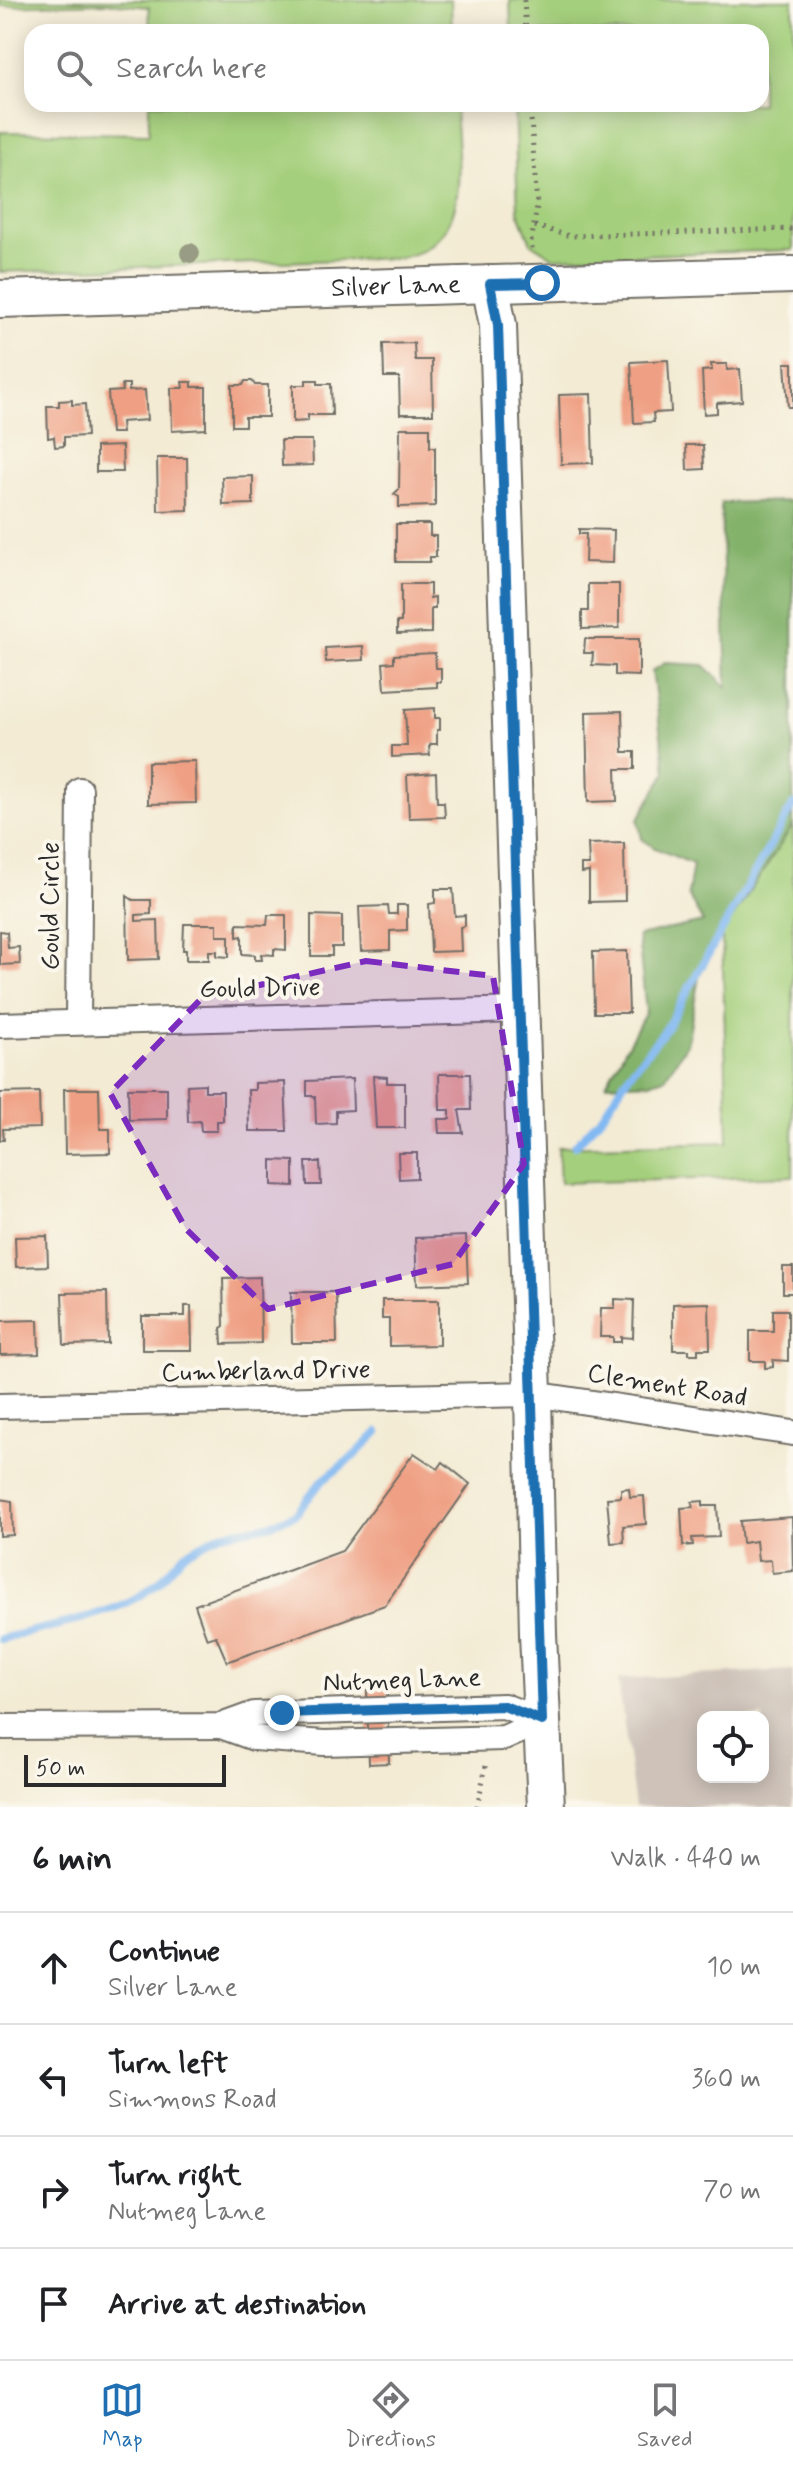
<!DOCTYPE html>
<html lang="en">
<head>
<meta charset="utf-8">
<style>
  body { margin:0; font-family:Mynerve,sans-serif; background:#f6f6f6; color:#202124 }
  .controls { position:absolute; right:24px; bottom:24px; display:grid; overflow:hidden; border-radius:16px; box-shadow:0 4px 20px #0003 }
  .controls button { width:72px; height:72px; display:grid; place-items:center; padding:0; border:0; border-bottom:2px solid #e0e0e0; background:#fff; color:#202124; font:40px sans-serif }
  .scale { position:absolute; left:24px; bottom:20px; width:202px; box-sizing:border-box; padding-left:8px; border:4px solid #2b2b2b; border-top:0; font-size:22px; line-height:28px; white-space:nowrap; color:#2b2b2b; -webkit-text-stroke:6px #fbf7ec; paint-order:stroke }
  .stop { position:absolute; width:24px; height:24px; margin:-18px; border:6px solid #1f6fb2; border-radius:50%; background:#fff }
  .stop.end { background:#1f6fb2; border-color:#fff; box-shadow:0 2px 8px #0008 }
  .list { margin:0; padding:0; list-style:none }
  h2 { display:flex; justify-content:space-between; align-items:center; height:104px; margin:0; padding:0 32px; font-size:34px }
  h2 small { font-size:26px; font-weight:400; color:#757577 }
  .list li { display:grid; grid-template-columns:52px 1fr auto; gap:24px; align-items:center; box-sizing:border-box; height:112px; padding:0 32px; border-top:2px solid #e0e0e0 }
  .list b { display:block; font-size:30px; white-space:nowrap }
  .list p { margin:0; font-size:26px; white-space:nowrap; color:#757577 }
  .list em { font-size:26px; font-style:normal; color:#757577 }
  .icon { flex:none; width:44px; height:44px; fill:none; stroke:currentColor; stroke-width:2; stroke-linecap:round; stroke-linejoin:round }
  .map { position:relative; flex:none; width:793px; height:1807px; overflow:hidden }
  .search { position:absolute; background:#fff; box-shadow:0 4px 20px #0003; left:24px; right:24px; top:24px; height:88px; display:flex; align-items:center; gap:20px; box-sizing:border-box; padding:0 28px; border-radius:24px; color:#757577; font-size:30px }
  .sheet { height:552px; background:#fff }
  nav { display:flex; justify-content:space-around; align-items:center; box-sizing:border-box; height:112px; border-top:2px solid #e0e0e0; background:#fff; font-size:22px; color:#757577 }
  nav a { display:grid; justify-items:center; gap:4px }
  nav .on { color:#1f6fb2 }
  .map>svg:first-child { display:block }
</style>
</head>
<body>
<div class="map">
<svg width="793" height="1807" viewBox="0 0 793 1807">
  <rect width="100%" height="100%" fill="#fbf7ec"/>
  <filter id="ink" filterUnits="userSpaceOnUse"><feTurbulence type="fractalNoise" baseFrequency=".0125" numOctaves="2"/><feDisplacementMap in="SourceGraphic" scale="16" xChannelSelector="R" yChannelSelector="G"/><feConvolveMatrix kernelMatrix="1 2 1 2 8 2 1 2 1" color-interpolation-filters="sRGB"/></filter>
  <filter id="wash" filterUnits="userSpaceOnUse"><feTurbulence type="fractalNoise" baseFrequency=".006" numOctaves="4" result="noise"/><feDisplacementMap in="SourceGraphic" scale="32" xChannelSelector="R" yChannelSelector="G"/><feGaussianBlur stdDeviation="1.8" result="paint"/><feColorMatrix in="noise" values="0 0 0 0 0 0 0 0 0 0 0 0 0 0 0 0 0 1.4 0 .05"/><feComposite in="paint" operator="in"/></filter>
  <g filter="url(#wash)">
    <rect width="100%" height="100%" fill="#f3ebd4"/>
    <path fill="#cec2b9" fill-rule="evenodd" d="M793 1670V1807H635L618 1679ZM703 1717H763V1777H703Z"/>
    <g fill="#a4cf7b" stroke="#687d53" stroke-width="2">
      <path d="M0 0H451L452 32H150L149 7 106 3 0 6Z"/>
      <path d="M510 0H793V250L554 258 531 243 518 211 514 104H761V32H511Z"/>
      <path d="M149 104H455C457 162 476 244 399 258L0 272V132L149 134Z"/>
      <path d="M793 825V1176L560 1183 558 1147 728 1142 722 934Z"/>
    </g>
    <path fill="#83b26b" stroke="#576e4b" stroke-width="2" d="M793 501V825L722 934 699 977 687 1044 665 1078 652 1082 606 1084 646 1012 638 936 703 922 688 895 693 864 655 848 642 839 638 820 666 772 652 671 665 663 704 665 727 687 721 503Z"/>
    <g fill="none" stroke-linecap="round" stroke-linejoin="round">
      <g stroke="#83b9f2" stroke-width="8">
        <path d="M575 1146 603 1115 630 1073 666 1029 793 805"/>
        <path d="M0 1639 75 1621 115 1608 140 1596 159 1582 185 1553 221 1534 269 1525 296 1514 321 1482 354 1456 378 1432"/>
      </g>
    </g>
    <g id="blocks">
      <g fill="#efa084">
        <path d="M414 343 415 360H432L433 414H400L399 377H384L383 344Z"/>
        <path d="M668 360 671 412 653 413 654 422 634 423 631 362Z"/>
        <path d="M785 363H793V407H788Z"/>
        <path d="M711 364H727V370L740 369 742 401 717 403V413L704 414 702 371 712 370Z"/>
        <path d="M306 380H318V384H331L332 415H308V421L293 422V385H306Z"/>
        <path d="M245 381H252L255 385H268V417H245V426H232V385H243Z"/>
        <path d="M182 382H192V387H206V429L172 431 171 388H183Z"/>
        <path d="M122 384H129V391L145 390 147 420 121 422 122 433H111L108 392 123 391Z"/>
        <path d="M591 394 593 463 561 464 559 395Z"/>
        <path d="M72 400V405L85 404 87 436 64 437V446L55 447 54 437 48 438 47 406H59V401Z"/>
        <path d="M400 428H430V447H435V506L399 507V497L394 494 399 489Z"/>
        <path d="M281 440H312L313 465 282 466Z"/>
        <path d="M686 445H703L704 469 687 470Z"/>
        <path d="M122 446 123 472H96V447Z"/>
        <path d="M157 458H187L188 510 158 511Z"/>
        <path d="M253 476V504L223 505 222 477Z"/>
        <path d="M396 524H430V536H436V557H430V562H396Z"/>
        <path d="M579 529 614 530 613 563 585 562 586 534H579Z"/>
        <path d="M401 584H430V598L435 597V609H431V633L397 634V622H401Z"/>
        <path d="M588 584H619V628L582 629V611H588Z"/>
        <path d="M585 639H639V676L615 675V666L592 665 593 653H584Z"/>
        <path d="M363 646 364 660 326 662 325 648Z"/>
        <path d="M435 653 436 668H441V682H437V687L385 690 383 663 394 662V655Z"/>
        <path d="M435 708V718H440V730H437V744H431L429 747 430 755 392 757V746H407L405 710Z"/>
        <path d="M622 711 623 752H635V769H616L617 801 588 802 586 712Z"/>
        <path d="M195 761 196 803 148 804V762Z"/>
        <path d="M436 773 437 802H444L445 817 409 818 407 775Z"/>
        <path d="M624 843 625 901 589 902V872L581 873V865H589L588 844Z"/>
        <path d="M435 889H453L455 916 465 915V926L460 927 461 951 431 952 429 904 435 903Z"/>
        <path d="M127 896 133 900H151V914L136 915V921L158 920 159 959 128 960Z"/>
        <path d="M397 905H407V930L390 931V950L361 951 359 907 388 906 389 914H397Z"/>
        <path d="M268 915H286V950L274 949V955L261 954 262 960H255V955L242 954V936L237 937V924L267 925Z"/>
        <path d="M311 915 342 916V947H332V956H311Z"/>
        <path d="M184 924H217V936H229V957L217 956V951H209V960H186V950H183Z"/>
        <path d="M0 931 7 932 8 948 19 947 20 964 0 965Z"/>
        <path d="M627 951 629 1013H594L593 952Z"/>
        <path d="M439 1074H470L471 1110H459L463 1133H439L438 1119H450V1110H440Z"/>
        <path d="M373 1076 387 1077V1083H405V1128H376Z"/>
        <path d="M352 1079 353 1110 336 1111V1123L316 1124 315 1096H307V1081Z"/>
        <path d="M285 1082 287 1131H249L248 1090H255V1083Z"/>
        <path d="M205 1084V1091H223V1121H217V1131H201L200 1121 188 1122 187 1085Z"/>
        <path d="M128 1088H167V1119L129 1120Z"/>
        <path d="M64 1089H99L100 1129H110V1153L65 1154Z"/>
        <path d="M39 1092 40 1128 3 1129 4 1140H0V1093Z"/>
        <path d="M398 1153H417V1178L399 1179Z"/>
        <path d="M272 1160 294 1161V1186L272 1185Z"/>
        <path d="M306 1162H320L321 1185H307Z"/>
        <path d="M47 1236 48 1266 16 1267 15 1237Z"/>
        <path d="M466 1236 468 1283 417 1285 415 1238Z"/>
        <rect x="783" y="1267" width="10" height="26"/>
        <path d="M260 1277 261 1343 222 1344 221 1328 224 1326 223 1278Z"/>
        <path d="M107 1292 108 1344 64 1345 62 1293Z"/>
        <path d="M291 1292H336L337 1343H292Z"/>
        <path d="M615 1299 634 1300 633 1338 621 1337V1342H613V1337H600L601 1308H615Z"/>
        <path d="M382 1300H439V1345L389 1346V1319H382Z"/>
        <path d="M709 1303 710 1349H698V1354H689V1350H673V1304Z"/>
        <path d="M185 1306H191L192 1350H142V1316H185Z"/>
        <path d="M773 1310H788V1361L773 1360V1367L765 1368V1361H750V1331H773Z"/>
        <path d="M38 1320 39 1354 0 1355V1321Z"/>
        <path d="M414 1453 438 1469 443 1462 470 1484 385 1605 227 1662 216 1636 207 1639 195 1605 342 1551Z"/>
        <path d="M629 1488 630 1497 644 1496 646 1524 623 1526 624 1542 611 1543 607 1498 621 1497V1489Z"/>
        <path d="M0 1499 12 1501 13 1535 0 1536Z"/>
        <path d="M703 1501V1506H717L719 1537 692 1538 693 1545 683 1546 681 1508 693 1507 692 1502Z"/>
        <path d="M792 1517 793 1571 772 1573 771 1560 758 1561 756 1541 742 1543 740 1521Z"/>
        <path d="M367 1690H387L389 1763 369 1764Z"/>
      </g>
    </g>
  </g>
  <g filter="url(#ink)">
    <use href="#blocks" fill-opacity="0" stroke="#716e66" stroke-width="2"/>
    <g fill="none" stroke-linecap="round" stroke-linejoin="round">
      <defs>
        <g id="street">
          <path d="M78 1021 80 790"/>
          <path d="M0 1025 521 1010"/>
          <path d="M0 1406 533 1394 793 1433"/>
          <path d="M221 1726 254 1738 324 1743 504 1738 542 1721"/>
          <path d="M0 1727 221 1726 254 1714 504 1706 542 1721"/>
        </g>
        <g id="secondary">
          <path d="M490 284 498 325 533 1394 538 1634 546 1807"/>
          <path id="s1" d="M0 299 793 275"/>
        </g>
      </defs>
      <use href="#street" stroke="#716e66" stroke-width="28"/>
      <use href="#secondary" stroke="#716e66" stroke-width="40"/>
      <g stroke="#716e66" stroke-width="5" stroke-dasharray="2 6" stroke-linecap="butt">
        <path d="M524 0 526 32"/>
        <path d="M530 104 537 206 531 243 533 254"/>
        <path d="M535 226 570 236 793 229"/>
        <path d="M477 1807 487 1761"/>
      </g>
      <use href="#street" stroke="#fff" stroke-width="24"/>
      <use href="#secondary" stroke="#fff" stroke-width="36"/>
    </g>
    <circle fill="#999c84" cx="190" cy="253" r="10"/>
  </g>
  <g fill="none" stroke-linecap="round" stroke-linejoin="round" filter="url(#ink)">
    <path stroke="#1f6fb2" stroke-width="10" d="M282 1713 504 1706 542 1721 498 325 490 284 542 283"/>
  </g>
  <path fill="#7b2cbf" fill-opacity="0.2" stroke="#7b2cbf" stroke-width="6" stroke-dasharray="16 10" stroke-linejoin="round" d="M366 961 493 976 524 1164 453 1264 268 1309 186 1229 110 1093 202 998Z"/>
  <g text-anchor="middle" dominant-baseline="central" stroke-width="8" stroke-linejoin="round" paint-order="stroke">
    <g font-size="26" fill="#2b2b2b" stroke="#fbf7ec">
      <text stroke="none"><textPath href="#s1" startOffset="396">Silver Lane</textPath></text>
      <text transform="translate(51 906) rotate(-90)">Gould Circle</text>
      <text transform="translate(260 989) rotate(-1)">Gould Drive</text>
      <text transform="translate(266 1372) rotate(-1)">Cumberland Drive</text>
      <text transform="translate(667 1386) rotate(9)">Clement Road</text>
      <text transform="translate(402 1681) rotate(-2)">Nutmeg Lane</text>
    </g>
  </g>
</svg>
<div class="controls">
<button><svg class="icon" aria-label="locate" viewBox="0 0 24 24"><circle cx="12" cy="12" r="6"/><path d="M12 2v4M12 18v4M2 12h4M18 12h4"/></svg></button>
</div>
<div class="scale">50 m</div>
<div class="stop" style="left:542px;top:283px"></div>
<div class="stop end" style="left:282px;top:1713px"></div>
<div class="search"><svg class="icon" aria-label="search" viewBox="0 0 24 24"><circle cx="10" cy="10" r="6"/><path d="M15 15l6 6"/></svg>Search here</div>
</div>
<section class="sheet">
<h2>6 min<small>Walk · 440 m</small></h2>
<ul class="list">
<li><svg class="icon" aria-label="ahead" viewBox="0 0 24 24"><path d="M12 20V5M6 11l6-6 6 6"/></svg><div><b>Continue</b><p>Silver Lane</p></div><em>10 m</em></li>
<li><svg class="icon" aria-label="left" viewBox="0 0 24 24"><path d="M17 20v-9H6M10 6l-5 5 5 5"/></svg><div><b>Turn left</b><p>Simmons Road</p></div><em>360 m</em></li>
<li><svg class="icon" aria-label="right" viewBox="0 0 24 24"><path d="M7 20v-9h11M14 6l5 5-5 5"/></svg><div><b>Turn right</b><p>Nutmeg Lane</p></div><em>70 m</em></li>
<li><svg class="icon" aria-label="arrive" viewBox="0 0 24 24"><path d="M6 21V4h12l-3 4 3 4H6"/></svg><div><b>Arrive at destination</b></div></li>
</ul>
</section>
<nav>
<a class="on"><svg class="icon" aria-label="map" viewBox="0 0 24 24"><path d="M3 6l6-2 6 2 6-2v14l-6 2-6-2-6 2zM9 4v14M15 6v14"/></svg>Map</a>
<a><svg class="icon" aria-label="directions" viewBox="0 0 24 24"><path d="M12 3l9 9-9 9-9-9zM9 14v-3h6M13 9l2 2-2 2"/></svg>Directions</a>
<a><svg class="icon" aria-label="saved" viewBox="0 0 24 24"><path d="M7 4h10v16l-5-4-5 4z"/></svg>Saved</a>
</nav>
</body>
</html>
